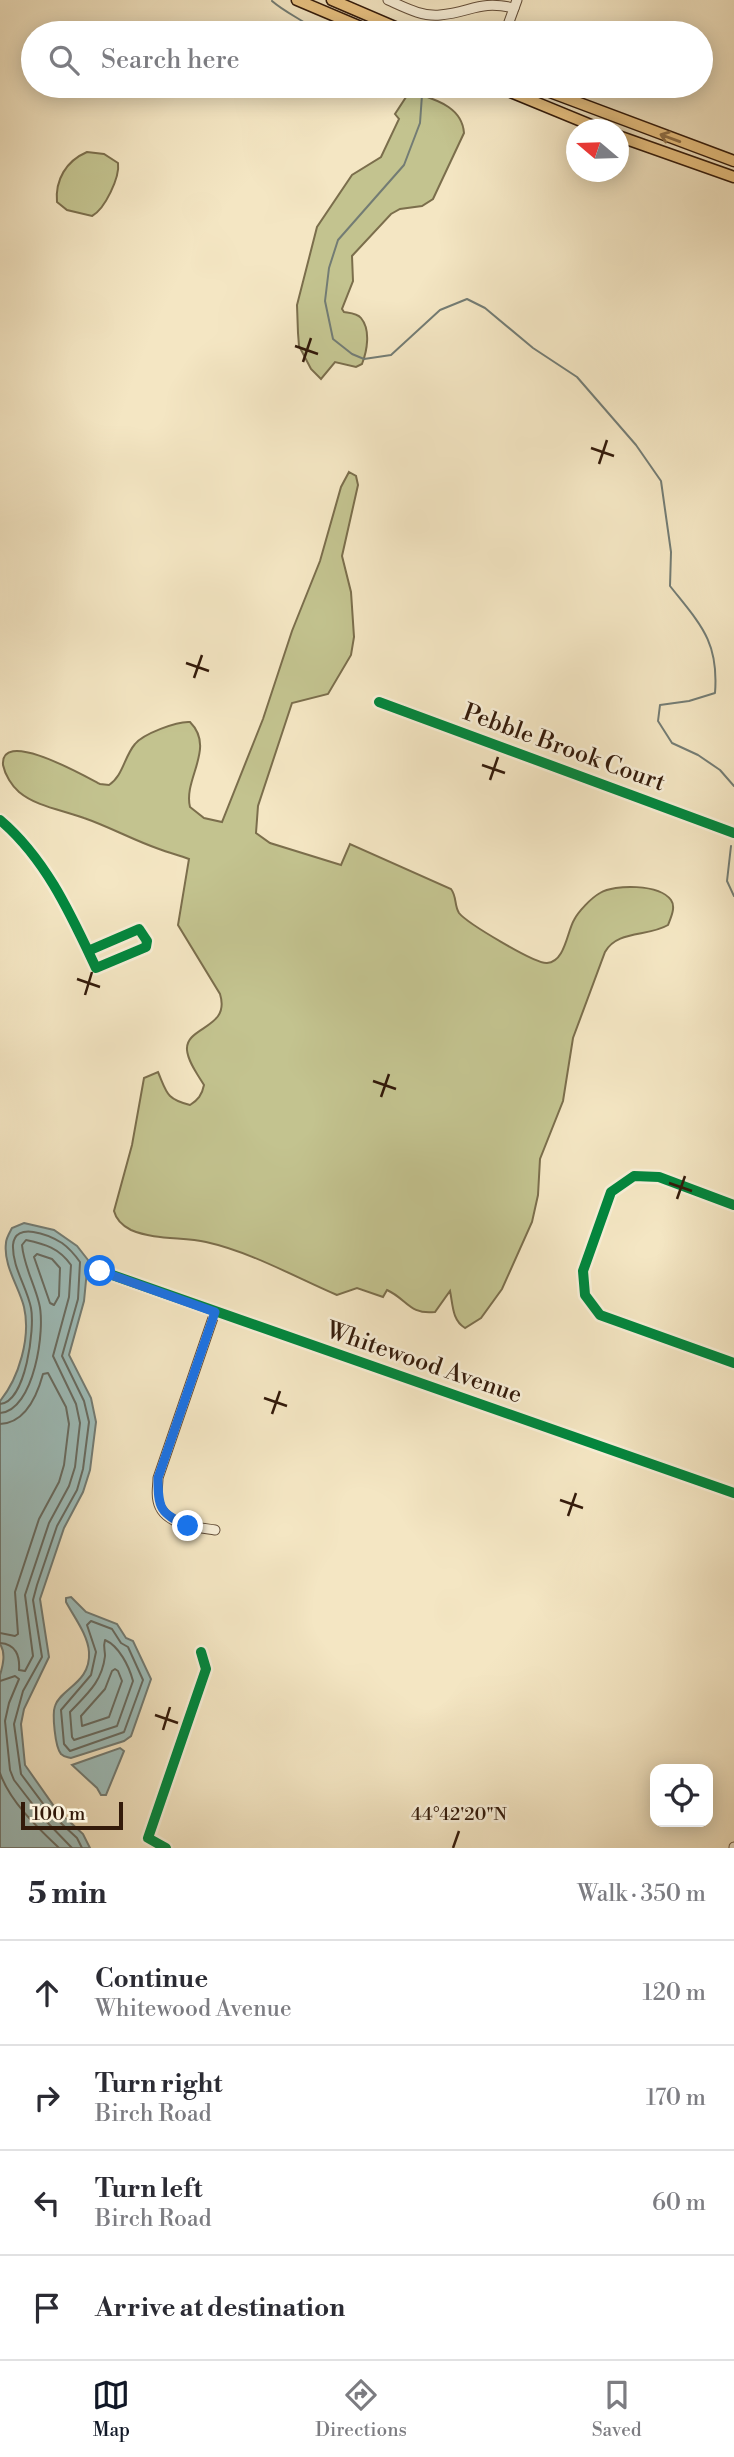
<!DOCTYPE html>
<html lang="en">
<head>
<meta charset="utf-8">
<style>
  body { margin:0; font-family:"Libre Bodoni",serif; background:#f2f2f3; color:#2b2b33 }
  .controls { position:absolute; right:21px; bottom:21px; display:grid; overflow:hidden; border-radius:14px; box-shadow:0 4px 18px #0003 }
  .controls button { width:63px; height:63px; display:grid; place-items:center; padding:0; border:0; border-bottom:2px solid #e1e1e2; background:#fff; color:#2b2b33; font:35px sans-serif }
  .compass { position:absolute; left:566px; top:119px; width:63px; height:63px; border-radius:50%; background:#fff; box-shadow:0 4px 18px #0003; rotate:289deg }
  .scale { position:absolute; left:21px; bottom:18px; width:102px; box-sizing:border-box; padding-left:7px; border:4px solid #331a0a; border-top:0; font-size:19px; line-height:24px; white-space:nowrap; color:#331a0a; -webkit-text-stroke:5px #f8efd8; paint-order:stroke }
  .stop { position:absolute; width:21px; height:21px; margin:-16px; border:5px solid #1a73e8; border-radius:50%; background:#fff }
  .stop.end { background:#1a73e8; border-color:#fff; box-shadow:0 2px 7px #0008 }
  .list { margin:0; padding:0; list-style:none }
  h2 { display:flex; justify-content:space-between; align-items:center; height:91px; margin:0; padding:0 28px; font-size:30px }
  h2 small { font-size:23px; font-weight:400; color:#7c7c81 }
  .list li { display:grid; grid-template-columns:46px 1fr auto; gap:21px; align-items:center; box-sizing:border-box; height:105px; padding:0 28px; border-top:2px solid #e1e1e2 }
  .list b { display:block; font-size:26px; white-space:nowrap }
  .list p { margin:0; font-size:23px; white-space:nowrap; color:#7c7c81 }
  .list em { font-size:23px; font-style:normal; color:#7c7c81 }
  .icon { flex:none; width:38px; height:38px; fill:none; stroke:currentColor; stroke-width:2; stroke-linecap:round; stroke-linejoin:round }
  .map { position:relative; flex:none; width:734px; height:1848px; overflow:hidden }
  .search { position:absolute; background:#fff; box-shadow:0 4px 18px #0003; left:21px; right:21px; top:21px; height:77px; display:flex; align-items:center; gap:18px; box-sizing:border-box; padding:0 24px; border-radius:38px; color:#7c7c81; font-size:26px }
  .sheet { height:511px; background:#fff }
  nav { display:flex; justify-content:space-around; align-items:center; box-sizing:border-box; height:98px; border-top:2px solid #e1e1e2; background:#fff; font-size:19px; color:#7c7c81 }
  nav a { display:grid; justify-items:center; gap:4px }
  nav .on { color:#111827 }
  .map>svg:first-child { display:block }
</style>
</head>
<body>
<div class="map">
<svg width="734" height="1848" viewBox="0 0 734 1848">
  <rect width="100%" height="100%" fill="#f4e6c3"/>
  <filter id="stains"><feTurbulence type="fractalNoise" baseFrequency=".00286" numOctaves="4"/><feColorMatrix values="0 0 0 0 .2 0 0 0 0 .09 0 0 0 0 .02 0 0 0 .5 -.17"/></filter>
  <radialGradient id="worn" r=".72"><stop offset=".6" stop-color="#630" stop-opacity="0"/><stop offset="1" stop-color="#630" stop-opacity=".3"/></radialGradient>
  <g fill="#c3c38f" stroke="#7b6e4c" stroke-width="2">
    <path d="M410 91C432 99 462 105 464 133L433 199 422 206 400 209 391 214 352 256 353 281 342 309 344 312C350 313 357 313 361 318 371 330 367 351 362 364L356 367 335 362 321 379 311 369 299 346 298 333 297 305 317 227 352 175 381 157 399 119 395 114Z"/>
    <path d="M87 152 104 154 118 163C120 177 105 209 92 216L67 210 57 202C55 180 66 161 87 152Z"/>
    <path d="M349 472 356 476 358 485 342 556 351 592 354 637 351 655 328 694 292 703 258 806 256 833 270 843 341 865 350 844 451 889C457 897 454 905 459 913 467 923 535 964 547 963 565 962 567 932 574 920 578 912 591 898 600 893 615 884 659 884 671 900 676 907 671 917 668 925 648 937 617 930 605 952L573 1038 563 1101 540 1159 538 1195 532 1222 502 1289 481 1318 465 1328C452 1320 453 1305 450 1291L435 1312C409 1315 407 1299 387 1290L383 1297 357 1288 337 1295C295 1277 251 1252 206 1242 182 1237 155 1240 131 1230 123 1226 116 1219 114 1211L132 1145 144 1078 158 1072C167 1093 166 1099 190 1105 198 1100 202 1095 204 1085 198 1075 188 1062 187 1050 185 1026 231 1029 220 994L178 925 189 859C179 855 169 853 159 849 133 840 110 827 84 818 63 810 37 807 19 792 12 786 5 775 3 765 0 727 88 778 100 784L109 785C123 776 124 757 135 744 143 734 177 721 190 722 216 748 183 779 190 807L204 818 222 822 263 719 292 631 320 561 341 487Z"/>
  </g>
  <g fill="#9ebebb" stroke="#737c74" stroke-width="2">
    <path d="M24 1223 54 1230 77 1246 88 1260 84 1301 69 1355 91 1398 96 1422 90 1470 83 1492 64 1528 40 1599 49 1657 24 1709 21 1724 25 1765 56 1809 83 1834 90 1848H0V1675C3 1665 6 1653 0 1644V1401C19 1378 31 1337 24 1307 19 1287 3 1265 6 1243 6 1238 10 1232 12 1228Z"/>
    <path d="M71 1597 86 1612 117 1624 126 1638 133 1641 151 1679 131 1736 124 1741 71 1758C67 1757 64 1757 61 1754 55 1747 52 1714 55 1706 61 1688 91 1683 89 1652 88 1635 74 1617 66 1602V1598Z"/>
    <path d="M120 1748 124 1751 106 1795H101L97 1788 72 1765Z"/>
  </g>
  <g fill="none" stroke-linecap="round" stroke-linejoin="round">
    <g stroke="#686c62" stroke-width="2">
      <path d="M37 1254 52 1259 60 1268 59 1296 54 1305 50 1303 34 1257Z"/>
      <path d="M0 1404C26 1402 35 1328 31 1308 27 1287 12 1267 13 1245 15 1221 49 1235 62 1243 69 1248 75 1255 80 1262L78 1299 62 1356 84 1401 89 1422 83 1469 77 1490 57 1526 37 1585 33 1600 42 1657 23 1691 14 1724 21 1774 50 1813 77 1838 82 1848"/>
      <path d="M0 1413C34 1411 46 1329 39 1303 34 1283 24 1266 22 1245L26 1240C45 1244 59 1248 71 1265L69 1297 53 1356 76 1404 80 1423 75 1467 69 1486 49 1523 25 1595 33 1656 25 1671 19 1670C20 1656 16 1644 0 1643"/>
      <path d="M0 1424C26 1423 37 1396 43 1374L48 1373 66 1407 69 1424 64 1465 59 1482 39 1519 15 1592 18 1634 15 1636 0 1633"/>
      <path d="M91 1621 112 1629 121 1643 128 1647 143 1680 124 1732 70 1751 64 1744 61 1710 91 1675 96 1652 87 1625Z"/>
      <path d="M105 1640C119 1646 129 1666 133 1681L117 1726 74 1740 72 1737 70 1712C87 1694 102 1682 105 1656 105 1650 103 1646 105 1640Z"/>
      <path d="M115 1669 118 1671 122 1681 109 1717 82 1726 81 1716 105 1689 112 1671Z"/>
      <path d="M0 1681 15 1676 19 1679 9 1703 5 1721 10 1770 14 1780 44 1819 72 1848"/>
      <path d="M0 1773C10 1802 38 1828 59 1848"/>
    </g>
    <g stroke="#737c74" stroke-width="2">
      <path d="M272 1C287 14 304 20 319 33"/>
      <path d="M419 86 422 95 420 123 404 165 338 240 329 268 325 301 333 339 352 354 364 359 391 355 440 310 467 299 485 308 533 348 577 377 636 445 661 481 671 552 670 586C700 624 719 641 715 693L689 701 660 705 658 721 672 743 698 755 720 770 734 786"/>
      <path d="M731 846 727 881 734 896"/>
    </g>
    <defs>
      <g id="minor">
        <path d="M388 0C404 7 422 17 440 15 472 12 479 0 514 8"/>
        <path d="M505 33 517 0"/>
        <path d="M379 702 734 833"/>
        <path d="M0 820C46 859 71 915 96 968L146 947 147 941 139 929 88 951"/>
        <path d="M734 1205 659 1177 634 1176 611 1192 583 1271 585 1295 600 1315 734 1363"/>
        <path d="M101 1271 734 1493"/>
        <path d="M215 1312 158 1478C158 1485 156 1494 158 1501 163 1525 196 1527 215 1530"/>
        <path d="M166 1848 148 1838 206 1669 201 1652"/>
        <path d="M734 1848V1847"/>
      </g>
      <g id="major">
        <path d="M297 0 375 33"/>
        <path d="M332 0 409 33"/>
        <path d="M496 86 603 130"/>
        <path d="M534 86 734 161"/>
        <path d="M618 136 734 177"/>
      </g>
    </defs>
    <use href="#minor" stroke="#634d38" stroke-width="11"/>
    <use href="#major" stroke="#331a0a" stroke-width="13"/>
    <use href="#minor" stroke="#f8efd8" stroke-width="9"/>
    <use href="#major" stroke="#eac382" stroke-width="10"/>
    <defs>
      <g id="cycleway">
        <path d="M379 702 734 833"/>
        <path d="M0 820C46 859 71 915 96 968L146 947 147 941 139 929 88 951"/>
        <path d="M734 1205 659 1177 634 1176 611 1192 583 1271 585 1295 600 1315 734 1363"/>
        <path d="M101 1271 734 1493"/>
        <path d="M166 1848 148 1838 206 1669 201 1652"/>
      </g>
    </defs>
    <use href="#cycleway" stroke="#f8efd8" stroke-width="15"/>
    <use href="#cycleway" stroke="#00873e" stroke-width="10"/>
  </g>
  <defs><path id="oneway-shaft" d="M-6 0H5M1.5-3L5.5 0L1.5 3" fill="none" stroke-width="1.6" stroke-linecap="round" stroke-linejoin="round" transform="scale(1.75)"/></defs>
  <use stroke="#8e6e46" href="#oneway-shaft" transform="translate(670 138) rotate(-160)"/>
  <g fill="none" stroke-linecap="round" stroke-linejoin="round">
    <path stroke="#1a73e8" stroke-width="9" d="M100 1271 215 1312 158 1478C158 1509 160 1513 188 1526"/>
  </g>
  <path fill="none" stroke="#331a0a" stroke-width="2.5" d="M295 346 318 354M303 362 311 338M591 448 614 456M599 464 607 440M186 663 209 671M194 678 202 655M482 765 505 773M490 780 498 757M77 979 100 987M85 995 92 972M373 1081 396 1089M381 1097 389 1074M669 1183 692 1191M677 1199 685 1176M264 1398 287 1406M272 1414 280 1391M560 1500 583 1508M568 1516 576 1493M155 1715 178 1723M163 1730 170 1707M453 1848 459 1831"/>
  <g text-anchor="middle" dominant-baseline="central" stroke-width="5" stroke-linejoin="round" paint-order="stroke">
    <g font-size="24" fill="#331a0a" stroke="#f8efd8">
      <text transform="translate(564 748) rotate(20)">Pebble Brook Court</text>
      <text transform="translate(424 1363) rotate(19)">Whitewood Avenue</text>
    </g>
  </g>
  <g font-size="18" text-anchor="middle" fill="#331a0a" stroke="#f8efd8" stroke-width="5" stroke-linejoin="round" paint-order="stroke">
    <text x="459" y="1820">44°42'20"N</text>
  </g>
  <rect width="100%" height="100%" filter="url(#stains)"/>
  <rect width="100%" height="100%" fill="url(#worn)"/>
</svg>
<div class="controls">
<button><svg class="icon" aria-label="locate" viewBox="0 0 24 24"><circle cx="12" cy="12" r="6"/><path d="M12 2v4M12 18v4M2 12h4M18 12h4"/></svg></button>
</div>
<svg class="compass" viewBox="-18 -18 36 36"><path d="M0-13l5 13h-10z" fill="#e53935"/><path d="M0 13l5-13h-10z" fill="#7c7c81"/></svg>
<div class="scale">100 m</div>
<div class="stop" style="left:100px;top:1271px"></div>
<div class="stop end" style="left:188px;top:1526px"></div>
<div class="search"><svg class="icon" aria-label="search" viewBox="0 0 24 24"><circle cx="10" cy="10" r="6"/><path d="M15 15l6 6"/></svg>Search here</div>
</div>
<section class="sheet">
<h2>5 min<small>Walk · 350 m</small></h2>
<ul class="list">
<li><svg class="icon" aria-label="ahead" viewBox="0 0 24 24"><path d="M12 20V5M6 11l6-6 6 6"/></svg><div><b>Continue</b><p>Whitewood Avenue</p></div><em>120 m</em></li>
<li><svg class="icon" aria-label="right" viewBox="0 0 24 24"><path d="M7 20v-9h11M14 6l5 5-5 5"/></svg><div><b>Turn right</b><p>Birch Road</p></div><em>170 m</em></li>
<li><svg class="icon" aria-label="left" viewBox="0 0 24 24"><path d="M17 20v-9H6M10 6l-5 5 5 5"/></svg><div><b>Turn left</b><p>Birch Road</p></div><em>60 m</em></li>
<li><svg class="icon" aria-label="arrive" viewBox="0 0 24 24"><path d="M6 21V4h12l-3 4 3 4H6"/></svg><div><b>Arrive at destination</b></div></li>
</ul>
</section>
<nav>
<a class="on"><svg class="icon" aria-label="map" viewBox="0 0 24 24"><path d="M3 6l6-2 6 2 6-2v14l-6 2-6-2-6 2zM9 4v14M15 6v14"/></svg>Map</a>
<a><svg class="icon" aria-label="directions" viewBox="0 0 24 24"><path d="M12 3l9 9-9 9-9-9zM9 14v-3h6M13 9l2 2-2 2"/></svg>Directions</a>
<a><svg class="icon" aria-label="saved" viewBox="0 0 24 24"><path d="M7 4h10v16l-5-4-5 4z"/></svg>Saved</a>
</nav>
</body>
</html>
